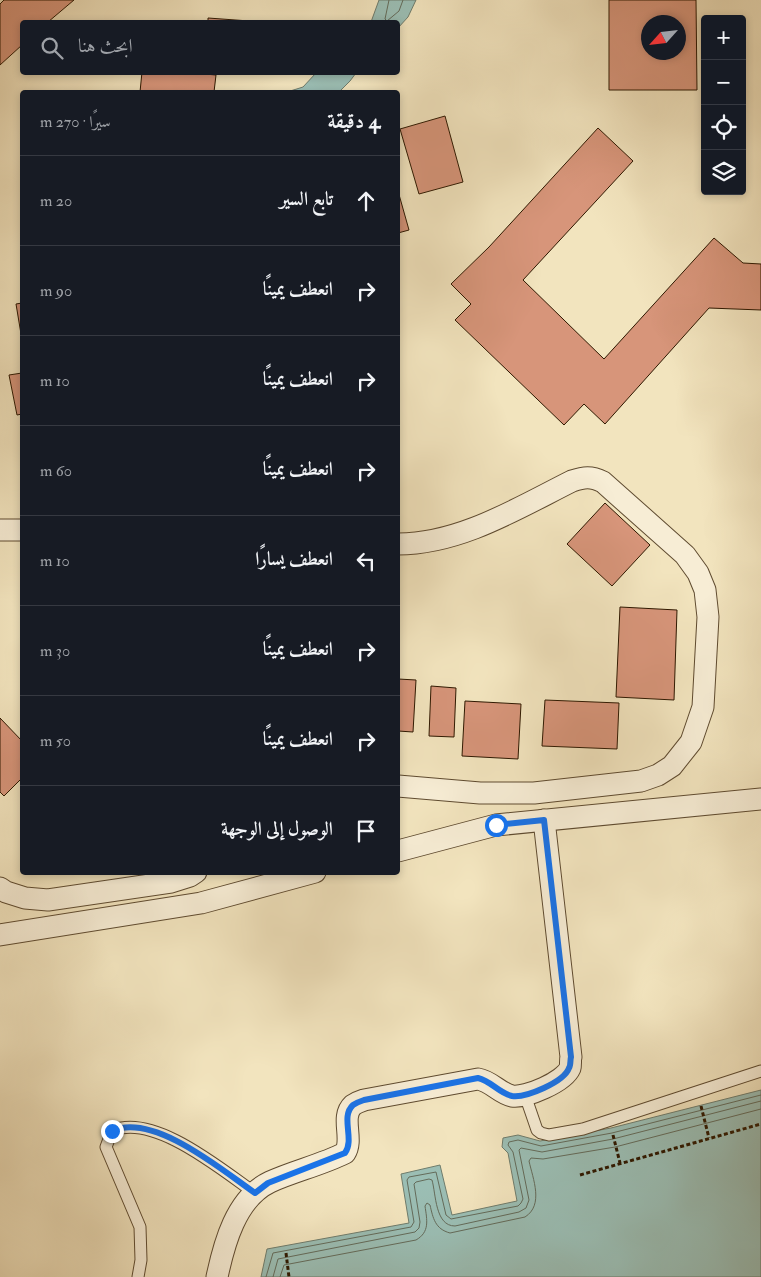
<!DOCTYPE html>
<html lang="ar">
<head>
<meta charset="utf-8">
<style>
  body { margin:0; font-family:"IM FELL Double Pica",Amiri,serif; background:#242831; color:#f1f3f6; direction:rtl }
  .controls { position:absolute; right:15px; top:15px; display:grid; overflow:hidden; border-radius:5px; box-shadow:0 2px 8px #0003 }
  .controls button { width:45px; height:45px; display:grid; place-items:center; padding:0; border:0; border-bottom:1px solid #363941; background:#171b24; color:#f1f3f6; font:25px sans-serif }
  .compass { position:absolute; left:641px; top:15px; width:45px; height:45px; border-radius:50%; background:#171b24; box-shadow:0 2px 8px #0003; rotate:243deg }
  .stop { position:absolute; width:15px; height:15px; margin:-11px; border:4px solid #1a73e8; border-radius:50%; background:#fff }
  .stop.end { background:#1a73e8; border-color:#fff; box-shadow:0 1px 5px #0008 }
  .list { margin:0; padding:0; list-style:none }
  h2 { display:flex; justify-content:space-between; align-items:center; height:65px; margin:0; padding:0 20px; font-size:21px }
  h2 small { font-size:16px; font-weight:400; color:#9ea1a6 }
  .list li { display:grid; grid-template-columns:32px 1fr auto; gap:15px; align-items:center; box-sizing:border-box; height:90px; padding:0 20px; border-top:1px solid #363941 }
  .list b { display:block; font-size:19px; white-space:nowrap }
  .list em { font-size:16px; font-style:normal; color:#9ea1a6 }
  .icon { flex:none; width:28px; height:28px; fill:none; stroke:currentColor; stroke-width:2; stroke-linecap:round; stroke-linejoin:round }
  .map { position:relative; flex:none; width:761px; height:1277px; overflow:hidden; direction:ltr }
  .search { position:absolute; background:#171b24; box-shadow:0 2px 8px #0003; left:20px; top:20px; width:380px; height:55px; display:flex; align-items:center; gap:12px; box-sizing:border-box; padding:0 18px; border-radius:5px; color:#9ea1a6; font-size:19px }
  .panel { position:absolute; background:#171b24; box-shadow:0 2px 8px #0003; left:20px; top:90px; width:380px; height:785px; border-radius:5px; direction:rtl }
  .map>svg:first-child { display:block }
</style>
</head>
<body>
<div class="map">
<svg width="761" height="1277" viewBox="0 0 761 1277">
  <rect width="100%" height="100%" fill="#f2e4be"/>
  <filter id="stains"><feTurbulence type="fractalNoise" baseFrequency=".004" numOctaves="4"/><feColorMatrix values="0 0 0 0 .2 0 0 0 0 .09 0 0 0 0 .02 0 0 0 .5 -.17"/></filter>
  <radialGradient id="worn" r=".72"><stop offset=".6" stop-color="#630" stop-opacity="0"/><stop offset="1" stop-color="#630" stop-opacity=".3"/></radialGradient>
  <g fill="#9bbeb4" stroke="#6f7c6c">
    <path d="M379 0H416L408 17 398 28V22H371Z"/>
    <path d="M316 73V72L356 73 350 81 339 92H287L303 87Z"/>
    <path d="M761 1090V1277H261L267 1249 409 1223 401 1174 440 1165 452 1215 517 1201 508 1153 502 1147 503 1138 518 1135 540 1141 611 1128Z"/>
  </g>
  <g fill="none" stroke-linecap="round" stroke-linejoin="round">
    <g stroke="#646b5a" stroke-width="1">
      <path d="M389 0 385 19 387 21 399 11 403 0"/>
      <path d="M266 1277 273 1253 411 1227 414 1222 407 1180 409 1177 436 1172 446 1215 451 1219 518 1206 521 1203 523 1199 513 1152 508 1145 509 1142 518 1140 541 1146 612 1133 761 1095"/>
      <path d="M273 1277 278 1259 415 1232 419 1228 420 1222 414 1184 416 1182 429 1179 432 1180C436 1194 435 1226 455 1226L519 1212 526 1208 529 1200 519 1150 521 1148 542 1152 613 1139 761 1101"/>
      <path d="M280 1277 284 1265 416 1240C430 1232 427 1220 425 1206L427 1203 430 1205C433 1218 435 1229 450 1233L525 1217C544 1205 533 1179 529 1161L531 1158 543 1159 615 1147 761 1109"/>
    </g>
  </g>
  <g fill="#d7957a" stroke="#2e1800" fill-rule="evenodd">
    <path d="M4 0H74L48 22H22V45L0 65V4Z"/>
    <path d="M609 0H696L697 90H609ZM648 22H678V52H648Z"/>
    <path d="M208 18 263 22H208Z"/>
    <path d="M142 72H184L216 75 214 92H140Z"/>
    <path d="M445 116 463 182 419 194 400 129Z"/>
    <path d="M598 128 633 161 523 280 604 359 714 238 743 263 761 264V310L709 308 605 424 584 404 564 425 455 320 471 304 451 284 489 247Z"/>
    <path d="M398 191 409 230 398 233Z"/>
    <path d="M22 303V340L16 304Z"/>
    <path d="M22 373V414L17 415 9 375Z"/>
    <path d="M605 503 650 545 612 586 567 544Z"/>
    <path d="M620 607 677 610 674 700 616 697Z"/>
    <path d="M398 679 416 680 413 732 398 731Z"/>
    <path d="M431 686 456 688 454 737 429 736Z"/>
    <path d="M545 700 619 703 617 749 542 746Z"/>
    <path d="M465 701 521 704 518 759 462 756Z"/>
    <path d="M0 718 22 741V778L4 796 0 792Z"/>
  </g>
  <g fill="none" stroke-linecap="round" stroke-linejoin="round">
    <defs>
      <g id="lane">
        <path d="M525 1095 537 1130 541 1133 549 1135 583 1129 761 1071"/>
        <path d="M138 1277 141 1260 140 1227 106 1147 112 1131C153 1112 222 1170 255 1193"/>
      </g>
      <g id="street">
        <path d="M0 530H22"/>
        <path d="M398 544C460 544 518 508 572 481 584 477 591 476 603 482L685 555 698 573 705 590 708 617 703 707 691 742 672 766 658 775 641 781 534 793H480L398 786"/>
        <path d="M398 851 496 825 761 799"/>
        <path d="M0 888 6 892 25 898 48 900 171 882 190 876 196 872"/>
        <path d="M0 935 201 903 315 872"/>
        <path d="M217 1277C224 1244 236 1198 270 1182 294 1171 321 1165 345 1153 354 1139 340 1117 353 1105 356 1103 361 1101 364 1100L478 1079C491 1081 499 1093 512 1096 526 1098 564 1082 570 1068 571 1065 570 1060 571 1057L544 820"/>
      </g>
    </defs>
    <use href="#lane" stroke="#5f4b30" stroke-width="13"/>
    <use href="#street" stroke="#5f4b30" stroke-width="23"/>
    <g stroke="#2e1800" stroke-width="3" stroke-dasharray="4 2.5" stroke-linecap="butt">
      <path d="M701 1106 709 1138"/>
      <path d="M613 1135 620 1163"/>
      <path d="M580 1175 761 1124"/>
      <path d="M286 1253 289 1277"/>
    </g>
    <use href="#lane" stroke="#f7edd5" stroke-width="11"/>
    <use href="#street" stroke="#f7edd5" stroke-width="21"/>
  </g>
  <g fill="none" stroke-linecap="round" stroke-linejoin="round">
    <path stroke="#1a73e8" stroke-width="6" d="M112 1131C153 1112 222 1170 255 1193L268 1183 345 1153C355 1139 340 1117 353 1105 356 1103 361 1101 364 1100L478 1078C491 1081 499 1093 512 1096 526 1098 564 1082 569 1068 571 1065 570 1060 571 1057L544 820 496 825"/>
  </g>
  <rect width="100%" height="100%" filter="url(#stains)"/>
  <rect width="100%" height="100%" fill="url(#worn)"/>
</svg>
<div class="controls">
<button>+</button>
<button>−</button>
<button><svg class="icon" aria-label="locate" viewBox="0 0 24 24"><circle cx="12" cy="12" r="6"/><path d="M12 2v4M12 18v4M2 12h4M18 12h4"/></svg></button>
<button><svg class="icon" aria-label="layers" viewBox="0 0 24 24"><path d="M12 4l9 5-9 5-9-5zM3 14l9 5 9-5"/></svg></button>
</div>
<svg class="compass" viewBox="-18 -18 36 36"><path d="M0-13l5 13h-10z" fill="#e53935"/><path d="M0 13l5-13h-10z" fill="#9ea1a6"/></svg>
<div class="stop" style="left:496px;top:825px"></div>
<div class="stop end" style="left:112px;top:1131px"></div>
<div class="search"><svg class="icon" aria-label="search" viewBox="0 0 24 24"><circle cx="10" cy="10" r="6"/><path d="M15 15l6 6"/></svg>ابحث هنا</div>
<section class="panel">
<h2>4 دقيقة<small>سيرًا · 270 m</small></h2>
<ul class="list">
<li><svg class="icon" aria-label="ahead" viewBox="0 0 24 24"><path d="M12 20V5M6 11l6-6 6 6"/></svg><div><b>تابع السير</b></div><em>20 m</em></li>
<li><svg class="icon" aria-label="right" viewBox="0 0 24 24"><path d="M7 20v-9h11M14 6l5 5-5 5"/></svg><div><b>انعطف يمينًا</b></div><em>90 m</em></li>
<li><svg class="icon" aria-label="right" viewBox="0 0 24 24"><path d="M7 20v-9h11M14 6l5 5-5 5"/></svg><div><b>انعطف يمينًا</b></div><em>10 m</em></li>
<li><svg class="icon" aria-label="right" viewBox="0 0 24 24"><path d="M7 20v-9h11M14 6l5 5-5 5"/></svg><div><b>انعطف يمينًا</b></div><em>60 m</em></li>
<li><svg class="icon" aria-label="left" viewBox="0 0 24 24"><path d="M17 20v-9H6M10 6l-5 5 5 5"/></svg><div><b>انعطف يسارًا</b></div><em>10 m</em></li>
<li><svg class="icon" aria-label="right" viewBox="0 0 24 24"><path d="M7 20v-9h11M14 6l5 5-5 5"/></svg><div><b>انعطف يمينًا</b></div><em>30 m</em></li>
<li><svg class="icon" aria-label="right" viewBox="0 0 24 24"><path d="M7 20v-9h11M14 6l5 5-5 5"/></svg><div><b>انعطف يمينًا</b></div><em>50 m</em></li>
<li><svg class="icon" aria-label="arrive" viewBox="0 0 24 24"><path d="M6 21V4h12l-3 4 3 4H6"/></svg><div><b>الوصول إلى الوجهة</b></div></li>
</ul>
</section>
</div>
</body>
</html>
